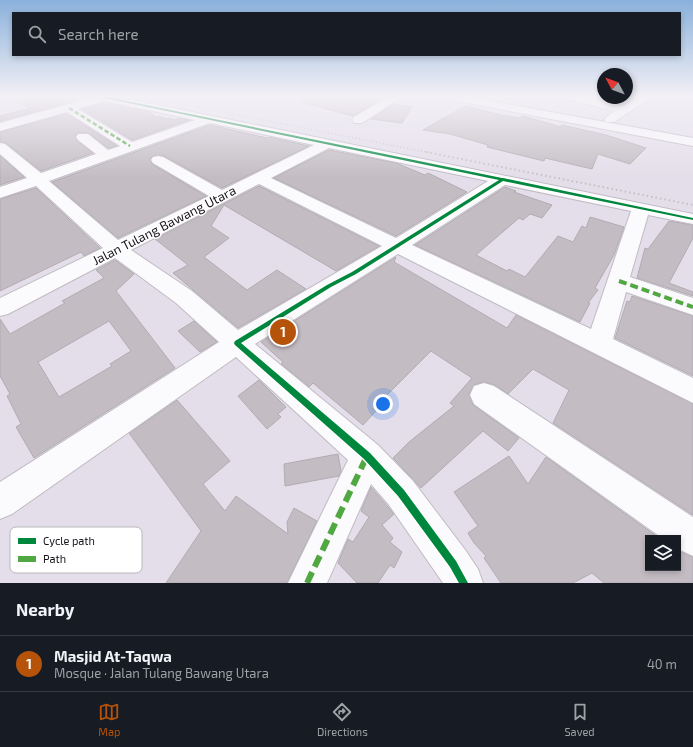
<!DOCTYPE html>
<html lang="en">
<head>
<meta charset="utf-8">
<style>
  body { margin:0; font-family:"Exo 2",sans-serif; background:#20242c; color:#f1f3f6 }
  .controls { position:absolute; right:12px; bottom:12px; display:grid; overflow:hidden; border-radius:0px; box-shadow:0 2px 6px #0003 }
  .controls button { width:36px; height:36px; display:grid; place-items:center; padding:0; border:0; border-bottom:1px solid #363941; background:#171b24; color:#f1f3f6; font:20px sans-serif }
  .compass { position:absolute; left:597px; top:68px; width:36px; height:36px; border-radius:50%; background:#171b24; box-shadow:0 2px 6px #0003; rotate:311deg }
  .you { position:absolute; left:383px; top:404px; width:14px; height:14px; margin:-10px; border:3px solid #fff; border-radius:50%; background:#1a73e8; box-shadow:0 0 0 6px #1a73e833 }
  .badge { display:grid; place-items:center; width:26px; height:26px; border-radius:50%; background:#b45309; color:#fff; font-size:13px; font-weight:700 }
  .pin { position:absolute; translate:-50% -50%; border:2px solid #fff; box-shadow:0 1px 4px #0006 }
  .list { margin:0; padding:0; list-style:none }
  h2 { display:flex; justify-content:space-between; align-items:center; height:52px; margin:0; padding:0 16px; font-size:17px }
  h2 small { font-size:13px; font-weight:400; color:#9ea1a6 }
  .list li { display:grid; grid-template-columns:26px 1fr auto; gap:12px; align-items:center; box-sizing:border-box; height:56px; padding:0 16px; border-top:1px solid #363941 }
  .list b { display:block; font-size:15px; white-space:nowrap }
  .list p { margin:0; font-size:13px; white-space:nowrap; color:#9ea1a6 }
  .list em { font-size:13px; font-style:normal; color:#9ea1a6 }
  .icon { flex:none; width:22px; height:22px; fill:none; stroke:currentColor; stroke-width:2; stroke-linecap:round; stroke-linejoin:round }
  .map { position:relative; flex:none; width:693px; height:583px; overflow:hidden }
  .search { position:absolute; background:#171b24; box-shadow:0 2px 6px #0003; left:12px; right:12px; top:12px; height:44px; display:flex; align-items:center; gap:10px; box-sizing:border-box; padding:0 14px; border-radius:0px; color:#9ea1a6; font-size:15px }
  .sheet { height:108px; background:#171b24 }
  nav { display:flex; justify-content:space-around; align-items:center; box-sizing:border-box; height:56px; border-top:1px solid #363941; background:#171b24; font-size:11px; color:#9ea1a6 }
  nav a { display:grid; justify-items:center; gap:2px }
  nav .on { color:#b45309 }
  .map>svg:first-child { display:block }
</style>
</head>
<body>
<div class="map">
<svg width="693" height="583" viewBox="0 0 693 583">
  <rect width="100%" height="100%" fill="#e4deea"/>
  <g fill="#c3bcc3" stroke="#b1abb2" fill-rule="evenodd">
    <path d="M5 97H89L0 121V116L31 108Z"/>
    <path d="M302 97H385L353 116 301 102Z"/>
    <path d="M105 103 147 111 156 117 159 116 166 119 169 118 175 120 180 118 189 120 132 140 82 109Z"/>
    <path d="M393 104 412 107 402 123 371 119Z"/>
    <path d="M465 106 501 115 519 118 523 116 561 127 562 125 606 135 646 148 630 164 598 154 592 169 545 158 544 161 487 147 488 145 450 134 423 130Z"/>
    <path d="M67 114 117 146 108 148 89 133 78 132 75 136 77 141 93 153 41 171 6 143 0 142V132Z"/>
    <path d="M210 125 267 138 269 137 309 146 222 188 164 156H153L150 159 152 164 206 196 118 238 52 182Z"/>
    <path d="M329 150 396 163 425 175 428 173 467 192 396 236 274 178Z"/>
    <path d="M0 156 24 177 0 185Z"/>
    <path d="M259 186 379 246 336 271 224 205 211 226 229 238 204 257 247 290 277 270 306 289 238 328 173 273 188 265 155 239Z"/>
    <path d="M505 187 516 191 514 192 552 205 542 218 530 214 523 220 519 218 476 255 507 271 509 269 525 277 558 236 573 242 582 226 586 228 590 217 624 227 614 255 595 288 598 290 588 303H590L580 322 415 245Z"/>
    <path d="M36 188 100 248 84 256 81 252 0 291V199Z"/>
    <path d="M669 221 693 225V238L669 283 693 292V296L637 278 645 248 648 249Z"/>
    <path d="M396 257 394 262 507 328 516 315 693 404V515L553 423 569 390 533 369 508 394 495 385 484 382 474 385 469 394 473 405 519 438 508 451 483 431 421 488 393 458 409 442 454 406 450 403 472 378 431 351 373 409 376 411 363 425 313 383 309 387 306 384 281 364 283 362 261 342Z"/>
    <path d="M115 260 134 274 116 291 175 368 34 458 16 427 21 424 7 396 10 394 0 376V319L10 334 65 303 62 301 104 278 96 270ZM109 321 131 351 110 364 112 366 59 397 38 362Z"/>
    <path d="M632 296 693 316V376L615 338 627 301 630 302Z"/>
    <path d="M194 321 217 342 200 352 178 331Z"/>
    <path d="M259 380 286 407 278 414 281 417 267 429 238 396Z"/>
    <path d="M177 400 230 461 203 484 225 511 236 496 288 534 287 522 294 508 317 521 287 583H166L201 531 129 433Z"/>
    <path d="M338 454 341 471 339 476 285 486 284 464Z"/>
    <path d="M509 456 528 484 546 457 659 538H648V568H678V551L693 557V583H604L592 573 573 583H501L484 558 486 556 474 543 468 533 478 526 454 492Z"/>
    <path d="M371 487 394 514 382 525 393 538 390 542 402 552 394 568 390 565 378 583H357L338 563 348 539 353 542 369 517 361 511Z"/>
  </g>
  <g fill="none" stroke-linecap="round" stroke-linejoin="round">
    <defs>
      <g id="minor">
        <path d="M94 97H119L693 214V224L648 215 630 277 693 298V315L626 292 613 339 693 378V403L398 254 255 344 378 445 413 481 466 551 478 569 483 583H443L389 505 371 484 327 583H288L348 460 236 357 12 514 0 519V482L219 342 176 303 115 258 8 314 0 316V298L103 248 36 186 0 198V187L27 178 0 154V143L5 144 41 173 96 154 78 140 76 137 78 134H88L108 150 120 146 67 112 0 131V123ZM105 101 195 120 132 142 78 109ZM210 123 314 145 222 190 163 157 158 156 153 157 151 160 153 163 209 196 118 240 49 181ZM329 148 488 181 396 238 271 178ZM259 184 382 246 238 330 192 291 131 250ZM505 185 631 211 591 329 412 245Z"/>
        <path d="M388 97H402L362 123H354L352 120 354 117Z"/>
        <path d="M564 97H583L623 106 639 97H653L614 122H606L604 119 614 111 566 99Z"/>
        <path d="M484 383 494 386 693 517V556L678 549V538H662L474 404 470 395 474 386Z"/>
      </g>
      <path id="major" d="M446 97H469L693 138V146L452 100Z"/>
    </defs>
    <use href="#minor" stroke="#c0bbc4" stroke-width="2"/>
    <use href="#major" stroke="#c0bbc4" stroke-width="2"/>
    <use href="#minor" fill="#fbfafc" fill-rule="evenodd"/>
    <use href="#major" fill="#fbfafc" fill-rule="evenodd"/>
    <g stroke="#c2c0c4" stroke-width="1.5" stroke-dasharray="1 2.5" stroke-linecap="butt">
      <path d="M122 97 154 103"/>
      <path d="M146 97 431 153"/>
    </g>
    <path stroke="#c2c0c4" stroke-width="2" stroke-dasharray="1.5 3" stroke-linecap="butt" d="M426 152 693 205"/>
    <path stroke="#51a842" stroke-width="2.5" stroke-dasharray="4.5 2.5" stroke-linecap="butt" d="M69 108 130 146"/>
    <path stroke="#51a842" stroke-width="4" stroke-dasharray="8 4" stroke-linecap="butt" d="M619 281 693 307"/>
    <path stroke="#51a842" stroke-width="6" stroke-dasharray="12 6" stroke-linecap="butt" d="M307 583 367 456"/>
    <defs>
      <path id="cycleway" d="M103 97H107L502 178H503L693 218V220L503 181 356 274 331 287 241 343 370 453 404 490 456 561 468 583H459L450 567 398 496 364 459 235 345 234 343 235 341 327 285 352 272 499 180 104 98Z"/>
    </defs>
    <use href="#cycleway" stroke="#fff" stroke-width="3"/>
    <use href="#cycleway" fill="#00873e" fill-rule="evenodd"/>
  </g>
  <linearGradient id="sky" x2="0" y2="1"><stop stop-color="#8ab1db"/><stop offset="0.54" stop-color="#f3f0f6"/><stop offset="1" stop-color="#f3f0f6" stop-opacity="0"/></linearGradient>
  <rect width="693" height="178" fill="url(#sky)"/>
  <g text-anchor="middle" dominant-baseline="central" stroke-width="3" stroke-linejoin="round" paint-order="stroke">
    <g font-size="13" fill="#151219" stroke="#fff">
      <text transform="translate(164 225) rotate(-27)">Jalan Tulang Bawang Utara</text>
    </g>
  </g>
  <rect x="10" y="527" width="132" height="46" rx="6" fill="#fff" stroke="#b9b8ba" stroke-width="1"/>
  <rect x="18" y="538" width="18" height="6" fill="#00873e"/>
  <rect x="18" y="556" width="18" height="6" fill="#51a842"/>
  <g font-size="11" fill="#151219">
    <text x="43" y="545">Cycle path</text>
    <text x="43" y="563">Path</text>
  </g>
</svg>
<div class="controls">
<button><svg class="icon" aria-label="layers" viewBox="0 0 24 24"><path d="M12 4l9 5-9 5-9-5zM3 14l9 5 9-5"/></svg></button>
</div>
<svg class="compass" viewBox="-18 -18 36 36"><path d="M0-13l5 13h-10z" fill="#e53935"/><path d="M0 13l5-13h-10z" fill="#9ea1a6"/></svg>
<div class="you"></div>
<div class="pin badge" style="left:283px;top:332px">1</div>
<div class="search"><svg class="icon" aria-label="search" viewBox="0 0 24 24"><circle cx="10" cy="10" r="6"/><path d="M15 15l6 6"/></svg>Search here</div>
</div>
<section class="sheet">
<h2>Nearby<small></small></h2>
<ul class="list">
<li><span class="badge">1</span><div><b>Masjid At-Taqwa</b><p>Mosque · Jalan Tulang Bawang Utara</p></div><em>40 m</em></li>
</ul>
</section>
<nav>
<a class="on"><svg class="icon" aria-label="map" viewBox="0 0 24 24"><path d="M3 6l6-2 6 2 6-2v14l-6 2-6-2-6 2zM9 4v14M15 6v14"/></svg>Map</a>
<a><svg class="icon" aria-label="directions" viewBox="0 0 24 24"><path d="M12 3l9 9-9 9-9-9zM9 14v-3h6M13 9l2 2-2 2"/></svg>Directions</a>
<a><svg class="icon" aria-label="saved" viewBox="0 0 24 24"><path d="M7 4h10v16l-5-4-5 4z"/></svg>Saved</a>
</nav>
</body>
</html>
